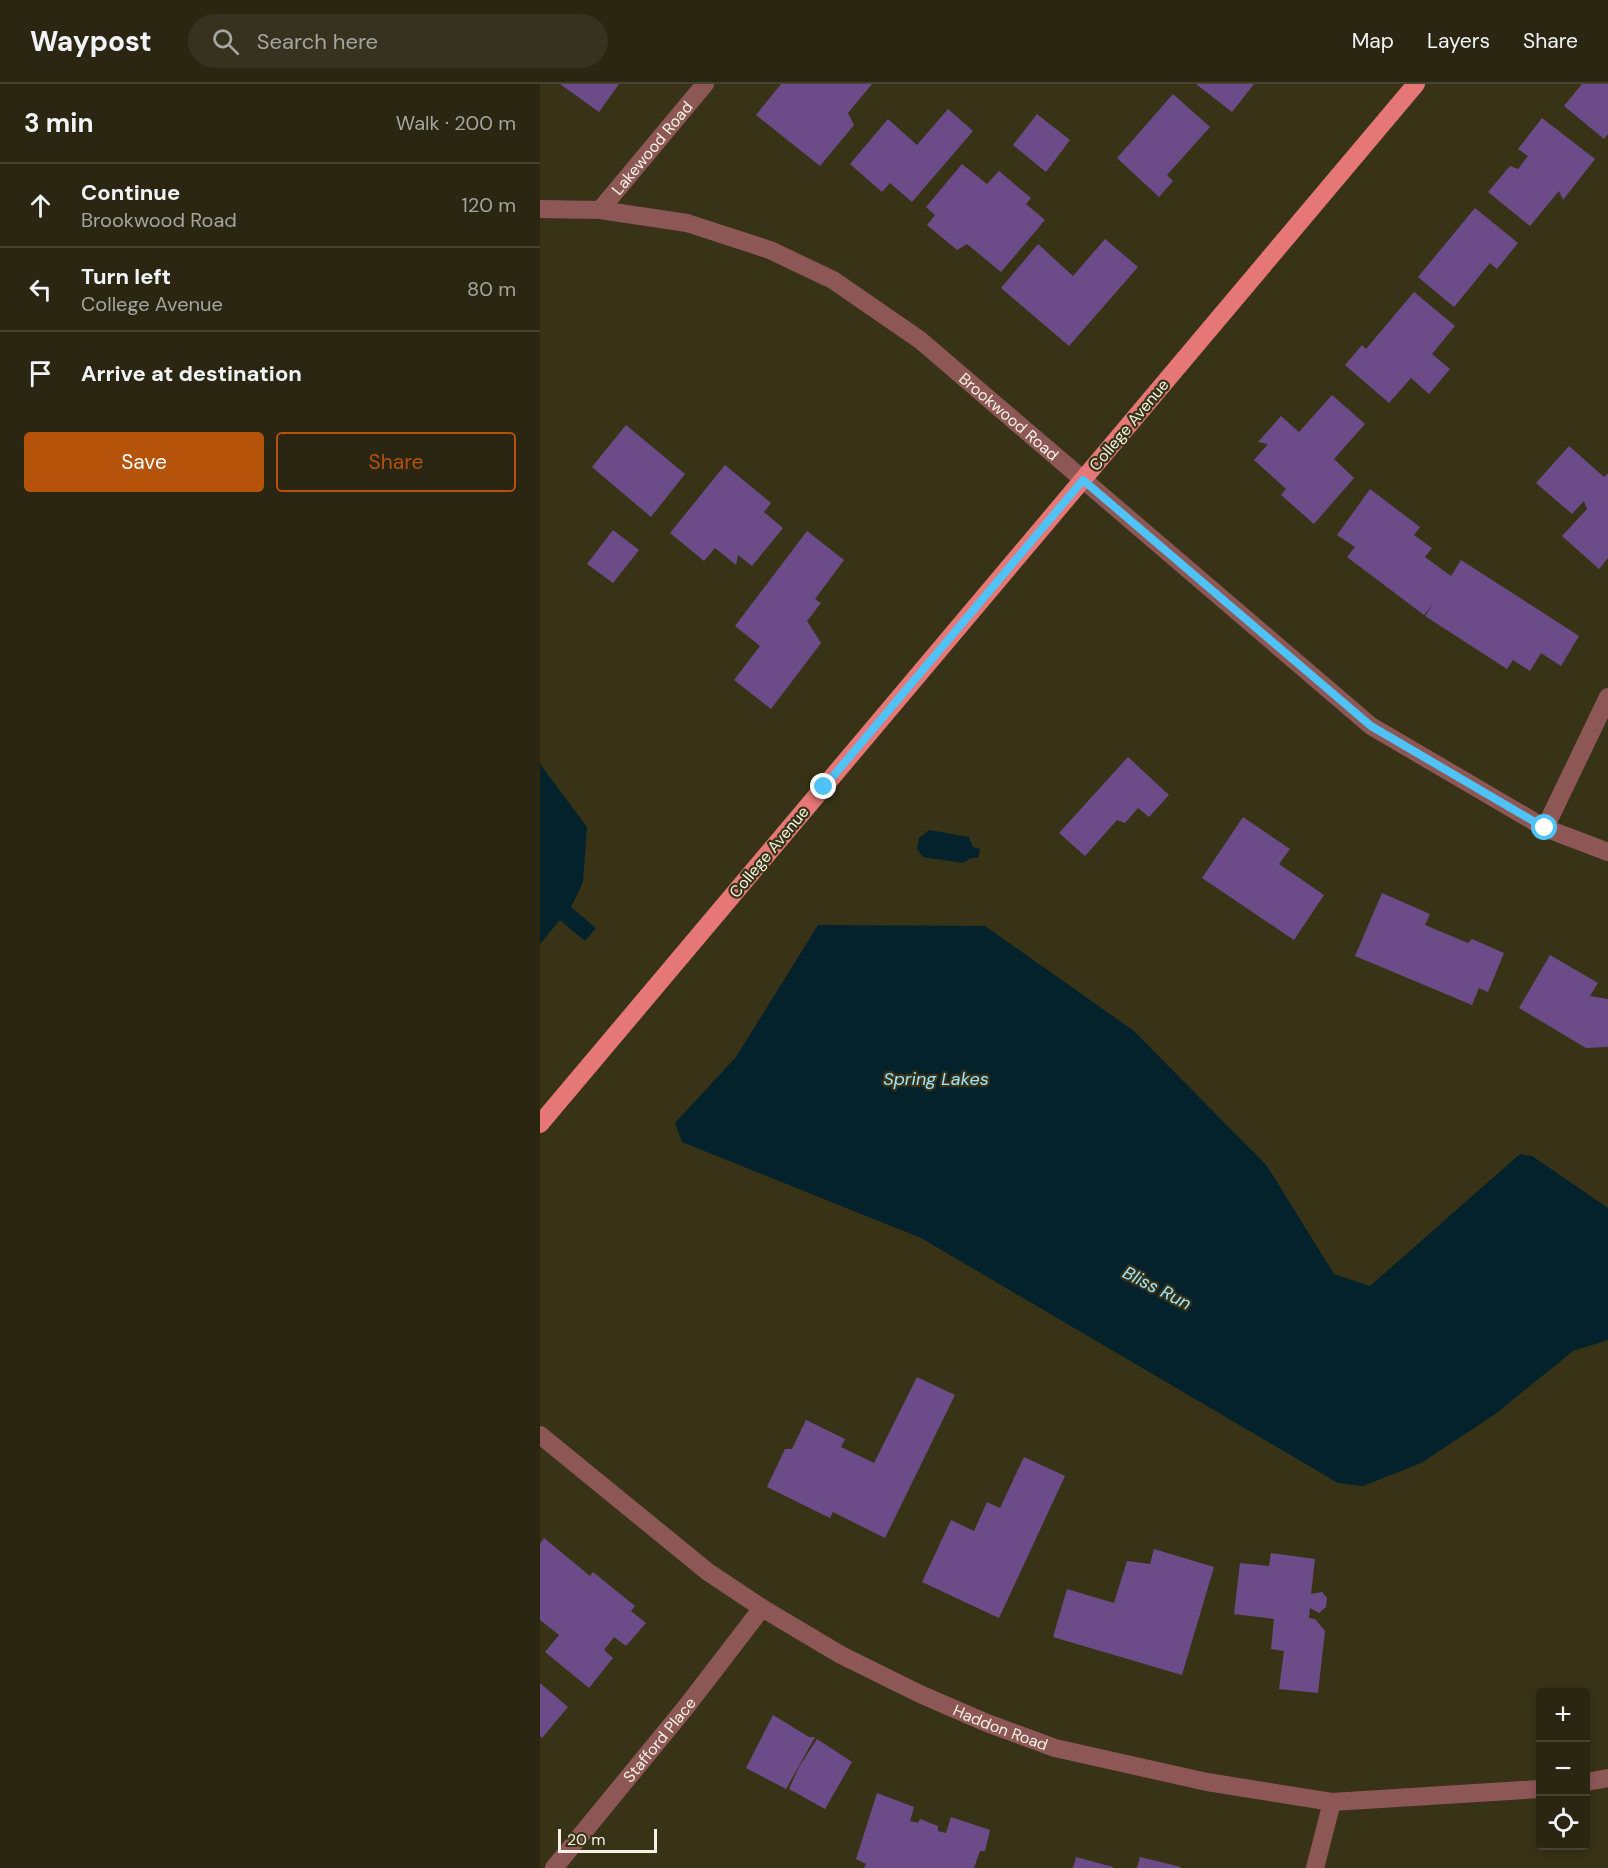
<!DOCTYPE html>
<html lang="en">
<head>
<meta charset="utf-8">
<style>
  body { margin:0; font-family:"DM Sans",sans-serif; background:#36321f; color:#f1f3f6 }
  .controls { position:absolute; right:18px; bottom:18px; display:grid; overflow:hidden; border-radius:6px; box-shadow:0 3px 9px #0003 }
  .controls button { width:54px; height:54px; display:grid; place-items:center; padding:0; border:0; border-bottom:2px solid #464331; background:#2a2611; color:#f1f3f6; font:30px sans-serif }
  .scale { position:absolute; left:18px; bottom:15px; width:99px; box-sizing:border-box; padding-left:6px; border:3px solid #f5f2e1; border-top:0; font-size:16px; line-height:21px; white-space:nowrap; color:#f5f2e1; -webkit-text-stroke:4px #383317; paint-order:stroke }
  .stop { position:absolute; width:18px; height:18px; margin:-14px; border:4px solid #4fc3f7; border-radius:50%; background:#fff }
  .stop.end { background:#4fc3f7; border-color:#fff; box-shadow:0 2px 6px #0008 }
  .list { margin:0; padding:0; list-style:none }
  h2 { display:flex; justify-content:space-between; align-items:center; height:78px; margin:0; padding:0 24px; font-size:26px }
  h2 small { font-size:20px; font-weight:400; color:#a5a59f }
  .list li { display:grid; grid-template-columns:39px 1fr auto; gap:18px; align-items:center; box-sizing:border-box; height:84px; padding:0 24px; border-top:2px solid #464331 }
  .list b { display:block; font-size:22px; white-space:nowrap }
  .list p { margin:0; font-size:20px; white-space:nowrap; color:#a5a59f }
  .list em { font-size:20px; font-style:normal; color:#a5a59f }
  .actions { display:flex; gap:12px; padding:18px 24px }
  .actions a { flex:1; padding:14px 0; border:2px solid #b45309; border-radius:6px; text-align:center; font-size:21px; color:#b45309 }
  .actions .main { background:#b45309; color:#fff }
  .icon { flex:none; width:33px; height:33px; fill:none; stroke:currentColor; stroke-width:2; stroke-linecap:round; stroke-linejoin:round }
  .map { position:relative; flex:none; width:1068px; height:1784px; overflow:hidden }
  header { display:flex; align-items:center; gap:36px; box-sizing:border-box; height:84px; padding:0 30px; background:#2a2611; border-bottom:2px solid #464331 }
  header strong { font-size:28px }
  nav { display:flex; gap:33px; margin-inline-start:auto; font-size:21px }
  .search { width:420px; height:54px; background:#36321f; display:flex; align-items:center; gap:15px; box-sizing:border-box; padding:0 21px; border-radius:33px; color:#a5a59f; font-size:22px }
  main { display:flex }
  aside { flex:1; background:#2a2611 }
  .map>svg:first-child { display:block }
</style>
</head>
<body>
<header>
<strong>Waypost</strong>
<div class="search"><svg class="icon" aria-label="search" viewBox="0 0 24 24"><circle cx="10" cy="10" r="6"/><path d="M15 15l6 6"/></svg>Search here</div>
<nav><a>Map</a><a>Layers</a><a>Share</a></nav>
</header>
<main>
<aside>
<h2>3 min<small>Walk · 200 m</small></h2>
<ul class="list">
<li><svg class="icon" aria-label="ahead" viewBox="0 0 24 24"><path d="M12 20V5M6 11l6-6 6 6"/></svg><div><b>Continue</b><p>Brookwood Road</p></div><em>120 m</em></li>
<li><svg class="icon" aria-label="left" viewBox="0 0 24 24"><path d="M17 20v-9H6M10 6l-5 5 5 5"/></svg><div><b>Turn left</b><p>College Avenue</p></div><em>80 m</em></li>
<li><svg class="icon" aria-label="arrive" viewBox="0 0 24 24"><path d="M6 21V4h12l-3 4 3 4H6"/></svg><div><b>Arrive at destination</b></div></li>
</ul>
<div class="actions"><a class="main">Save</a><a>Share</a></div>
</aside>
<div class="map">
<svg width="1068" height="1784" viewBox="0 0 1068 1784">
  <rect width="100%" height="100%" fill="#383317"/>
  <g fill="#03222b">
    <path d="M0 680 47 743 43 798 31 823 56 844 45 857 20 836 0 860Z"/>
    <path d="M389 746 429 753 433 763 440 765 438 774H431L423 779 383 773 377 765 379 754Z"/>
    <path d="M278 841 445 842 594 947 727 1082 794 1190 830 1202 980 1070 992 1072 1068 1124V1256L1033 1267 954 1331 881 1379 823 1402 798 1399 381 1154 142 1058 135 1039 196 973Z"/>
  </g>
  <g fill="#6b4c89">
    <path d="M20 0H79L59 28Z"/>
    <path d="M241 0H332L308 29 314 41 280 82 216 31Z"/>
    <path d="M656 0H714L692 28Z"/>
    <path d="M1042 0H1068V50L1064 55 1024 22Z"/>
    <path d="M633 10 670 43 627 91 633 97 619 113 577 74Z"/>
    <path d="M408 25 433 47 372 118 350 99 342 108 310 80 348 35 377 61Z"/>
    <path d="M497 30 530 56 506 88 473 61Z"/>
    <path d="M1002 34 1055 75 1023 116 1019 107 990 142 948 108 970 82 978 85 988 72 978 65Z"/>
    <path d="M422 80 447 100 459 87 491 114 486 120 505 136 461 188 427 160 417 166 387 141 395 131 386 123Z"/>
    <path d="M935 124 978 159 957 185 950 179 914 223 878 193Z"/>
    <path d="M565 155 598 183 529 262 461 204 498 160 533 192Z"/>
    <path d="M874 208 915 242 892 270 910 285 889 310 871 294 849 319 805 281 822 261 826 265Z"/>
    <path d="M792 311 825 340 794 375 814 394 774 440 741 411 746 405 714 376 728 360 718 358 741 332 759 348Z"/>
    <path d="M86 341 145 390 111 433 52 383Z"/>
    <path d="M1029 362 1064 393 1068 389V474L1059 485 1022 452 1047 425 1044 417 1032 430 996 399Z"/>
    <path d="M185 381 231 419 224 428 243 444 212 482 198 471 196 481 175 464 164 477 130 449Z"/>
    <path d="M830 405 880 443 874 451 892 464 885 473 911 492 921 476 1039 552 1021 582 1001 569 990 587 973 576 967 585 885 532 893 520 884 531 807 473 815 463 797 451Z"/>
    <path d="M73 446 99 466 73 499 47 480Z"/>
    <path d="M267 447 304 476 275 515 281 519 267 537 281 559 231 625 194 596 220 562 195 542Z"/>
    <path d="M588 673 629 711 609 733 598 724 585 739 577 736 545 772 519 749Z"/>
    <path d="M703 733 750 765 739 780 784 811 754 856 662 794Z"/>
    <path d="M842 809 890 830 885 841 928 859 932 855 964 869 948 908 939 904 932 921 815 872Z"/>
    <path d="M1010 871 1058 899 1050 912 1068 915V963L1046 964 979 924Z"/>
    <path d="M377 1293 415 1311 345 1454 293 1428 290 1434 227 1403 245 1365H252L266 1336 305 1355 301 1363 334 1379Z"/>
    <path d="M484 1373 525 1392 459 1534 382 1498 411 1436 434 1447 447 1418 460 1424Z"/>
    <path d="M4 1454 50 1492 53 1488 95 1522 91 1527 106 1539 86 1562 74 1553 64 1566 73 1574 49 1604 5 1568 19 1551 0 1536V1460Z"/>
    <path d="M614 1465 674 1483 642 1591 513 1553 527 1505 574 1519 587 1477 610 1480Z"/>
    <path d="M731 1469 775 1475 771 1510 782 1508 787 1514 786 1523 779 1529 770 1524 769 1534 775 1535 785 1547 778 1609 739 1605 744 1567 731 1565 734 1535 694 1530 700 1479 729 1482Z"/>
    <path d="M0 1599 28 1623 2 1654 0 1652Z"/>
    <path d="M233 1631 269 1653H275L246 1705 206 1684Z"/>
    <path d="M277 1655 312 1678 285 1725 249 1705 259 1683Z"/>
    <path d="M337 1709 374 1723 370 1737 378 1739 380 1735 398 1742V1747L406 1749 411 1733 450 1746 445 1767H440L434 1784H324L326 1780 316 1775Z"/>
    <path d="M536 1773 573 1783V1784H533Z"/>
    <path d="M600 1773 641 1783V1784H597Z"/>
  </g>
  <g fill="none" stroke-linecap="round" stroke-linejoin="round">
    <g stroke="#8d5756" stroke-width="18">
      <path id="s1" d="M0 125 60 126 147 139 230 166 293 196 380 256 831 642 1005 744 1068 768"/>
      <path id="s2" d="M60 126 165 0"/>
      <path d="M1005 744 1068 613"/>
      <path id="s3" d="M0 1351 168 1488 222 1524 301 1571 380 1610 447 1639 515 1664 667 1698 792 1718 1000 1705"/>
      <path d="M1046 1698 1068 1694"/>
      <path id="s4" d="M14 1784 146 1623 222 1524"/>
      <path d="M775 1784 792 1718"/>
    </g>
    <path stroke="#e57777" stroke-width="18" d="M0 1040 876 0"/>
  </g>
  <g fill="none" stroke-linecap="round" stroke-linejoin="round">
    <path stroke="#4fc3f7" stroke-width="8" d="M284 703 543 396 831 642 1005 744"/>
  </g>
  <g text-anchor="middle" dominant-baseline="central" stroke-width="4.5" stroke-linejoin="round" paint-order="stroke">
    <g font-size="16" fill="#f5f2e1" stroke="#383317">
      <text stroke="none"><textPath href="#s2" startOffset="81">Lakewood Road</textPath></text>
      <text stroke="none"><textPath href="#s1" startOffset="528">Brookwood Road</textPath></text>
      <text transform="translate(589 341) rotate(-50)">College Avenue</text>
      <text transform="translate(229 768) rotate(-50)">College Avenue</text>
      <text stroke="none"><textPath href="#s3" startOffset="549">Haddon Road</textPath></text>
      <text stroke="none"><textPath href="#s4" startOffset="166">Stafford Place</textPath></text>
    </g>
    <g font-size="18" font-style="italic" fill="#9ee5fe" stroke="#383317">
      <text x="396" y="995">Spring Lakes</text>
      <text transform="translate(617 1204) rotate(27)">Bliss Run</text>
    </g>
  </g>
</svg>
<div class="controls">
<button>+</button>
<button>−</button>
<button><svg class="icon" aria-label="locate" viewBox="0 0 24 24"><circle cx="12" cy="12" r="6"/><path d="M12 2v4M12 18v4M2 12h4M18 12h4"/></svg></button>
</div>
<div class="scale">20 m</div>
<div class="stop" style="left:1005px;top:744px"></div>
<div class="stop end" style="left:284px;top:703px"></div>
</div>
</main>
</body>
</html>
